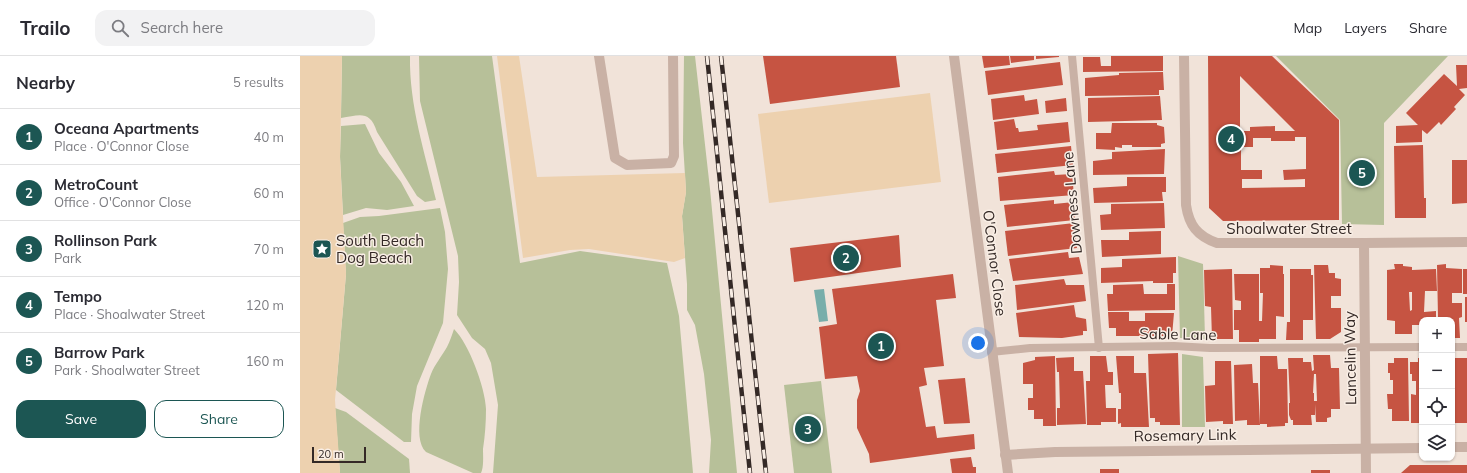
<!DOCTYPE html>
<html lang="en">
<head>
<meta charset="utf-8">
<style>
  body { margin:0; font-family:Mulish,sans-serif; background:#f2f2f3; color:#2b2b33 }
  .controls { position:absolute; right:12px; bottom:12px; display:grid; overflow:hidden; border-radius:8px; box-shadow:0 1px 3px #0004 }
  .controls button { width:36px; height:36px; display:grid; place-items:center; padding:0; border:0; border-bottom:1px solid #e1e1e2; background:#fff; color:#2b2b33; font:20px sans-serif }
  .scale { position:absolute; left:12px; bottom:10px; width:54px; box-sizing:border-box; padding-left:4px; border:2px solid #342926; border-top:0; font-size:11px; line-height:14px; white-space:nowrap; color:#342926; -webkit-text-stroke:3px #f9eee5; paint-order:stroke }
  .you { position:absolute; left:678px; top:287px; width:14px; height:14px; margin:-10px; border:3px solid #fff; border-radius:50%; background:#1a73e8; box-shadow:0 0 0 6px #1a73e833 }
  .badge { display:grid; place-items:center; width:26px; height:26px; border-radius:50%; background:#1c5653; color:#fff; font-size:13px; font-weight:700 }
  .pin { position:absolute; translate:-50% -50%; border:2px solid #fff; box-shadow:0 1px 4px #0006 }
  .list { margin:0; padding:0; list-style:none }
  h2 { display:flex; justify-content:space-between; align-items:center; height:52px; margin:0; padding:0 16px; font-size:17px }
  h2 small { font-size:13px; font-weight:400; color:#7c7c81 }
  .list li { display:grid; grid-template-columns:26px 1fr auto; gap:12px; align-items:center; box-sizing:border-box; height:56px; padding:0 16px; border-top:1px solid #e1e1e2 }
  .list b { display:block; font-size:15px; white-space:nowrap }
  .list p { margin:0; font-size:13px; white-space:nowrap; color:#7c7c81 }
  .list em { font-size:13px; font-style:normal; color:#7c7c81 }
  .actions { display:flex; gap:8px; padding:12px 16px }
  .actions a { flex:1; padding:9px 0; border:1px solid #1c5653; border-radius:12px; text-align:center; font-size:14px; color:#1c5653 }
  .actions .main { background:#1c5653; color:#fff }
  .icon { flex:none; width:22px; height:22px; fill:none; stroke:currentColor; stroke-width:2; stroke-linecap:round; stroke-linejoin:round }
  .map { position:relative; flex:none; width:1167px; height:417px; overflow:hidden }
  header { display:flex; align-items:center; gap:24px; box-sizing:border-box; height:56px; padding:0 20px; background:#fff; border-bottom:1px solid #e1e1e2 }
  header strong { font-size:19px }
  nav { display:flex; gap:22px; margin-inline-start:auto; font-size:14px }
  .search { width:280px; height:36px; background:#f2f2f3; display:flex; align-items:center; gap:10px; box-sizing:border-box; padding:0 14px; border-radius:12px; color:#7c7c81; font-size:15px }
  main { display:flex }
  aside { flex:1; background:#fff }
  .map>svg:first-child { display:block }
</style>
</head>
<body>
<header>
<strong>Trailo</strong>
<div class="search"><svg class="icon" aria-label="search" viewBox="0 0 24 24"><circle cx="10" cy="10" r="6"/><path d="M15 15l6 6"/></svg>Search here</div>
<nav><a>Map</a><a>Layers</a><a>Share</a></nav>
</header>
<main>
<aside>
<h2>Nearby<small>5 results</small></h2>
<ul class="list">
<li><span class="badge">1</span><div><b>Oceana Apartments</b><p>Place · O'Connor Close</p></div><em>40 m</em></li>
<li><span class="badge">2</span><div><b>MetroCount</b><p>Office · O'Connor Close</p></div><em>60 m</em></li>
<li><span class="badge">3</span><div><b>Rollinson Park</b><p>Park</p></div><em>70 m</em></li>
<li><span class="badge">4</span><div><b>Tempo</b><p>Place · Shoalwater Street</p></div><em>120 m</em></li>
<li><span class="badge">5</span><div><b>Barrow Park</b><p>Park · Shoalwater Street</p></div><em>160 m</em></li>
</ul>
<div class="actions"><a class="main">Save</a><a>Share</a></div>
</aside>
<div class="map">
<svg width="1167" height="417" viewBox="0 0 1167 417">
  <rect width="100%" height="100%" fill="#f1e3d9"/>
  <g fill="#b7c099">
    <path d="M42 0H110C109 49 125 97 136 144L125 146 117 140 77 76C70 54 60 59 41 62Z"/>
    <path d="M119 0H192L220 207 280 195 367 207 379 260 393 417H193L198 349 191 307 185 293 172 282 157 259 159 226 158 200 120 45Z"/>
    <path d="M384 0H395L410 133 437 417H409L411 384 404 318 395 269 387 254V228L382 160 386 136 383 87Z"/>
    <path d="M976 0H1148L1084 67V169L1042 168 1040 64Z"/>
    <path d="M65 68 79 97 101 126 114 150 87 154 66 152 43 159 40 100 41 70Z"/>
    <path d="M140 152 145 176 148 213 143 267 117 330 112 358 111 386H104L36 334 46 218 43 167 60 161 79 160Z"/>
    <path d="M878 200 903 208 905 283 880 282Z"/>
    <path d="M154 273C169 288 185 331 186 353 186 366 185 380 183 393 183 400 184 411 181 417H173L126 396C111 382 125 334 131 318 135 308 142 300 147 291 150 285 152 279 154 273Z"/>
    <path d="M882 298 903 301 905 371H882Z"/>
    <path d="M521 325 532 417H494L484 329Z"/>
    <path d="M35 352 46 356 109 403 110 417H40Z"/>
  </g>
  <g fill="#edd1af">
    <path d="M0 0H42L40 103 46 218 35 344 40 417H0Z"/>
    <path d="M197 0H219L237 121 385 117 386 136 382 160 385 202 374 206 289 193 270 194 223 202Z"/>
    <path d="M630 37 641 126 469 147 458 58Z"/>
  </g>
  <path fill="#78aeaa" d="M524 233 528 265 519 266 514 234Z"/>
  <g fill="#c65442" fill-rule="evenodd">
    <path d="M463 0H596L600 31 470 48Z"/>
    <path d="M682 0H709L710 9 684 12Z"/>
    <path d="M710 0H734V4L711 7Z"/>
    <path d="M736 0H759V1L736 3Z"/>
    <path d="M811 0H863V15L783 16V1H800L801 10H811Z"/>
    <path d="M908 0H972L1039 64V164L923 165 909 152ZM940 20 995 75H975V70L950 71V75H940ZM995 81H1006V113L983 114 984 124 1005 123V131L942 132V123H962V114H941V91H953V82H971V85H995Z"/>
    <path d="M760 6 763 29 688 39 685 15Z"/>
    <path d="M1156 9H1167V32L1159 33 1165 39 1154 51 1156 53 1141 69 1139 66 1127 78 1122 74V86L1096 87V70L1118 69 1106 57 1144 18 1157 30Z"/>
    <path d="M863 16 864 34H859V39L785 40V22L819 19V17Z"/>
    <path d="M724 39 725 45 737 43 739 58 693 64 691 43Z"/>
    <path d="M860 40 862 64 788 66V42Z"/>
    <path d="M766 42 767 55 746 57 745 45Z"/>
    <path d="M714 63 716 72H718L719 76 738 74 737 69 768 66 770 86 697 94 694 66Z"/>
    <path d="M812 67H857V69L864 71 865 87 861 88V91H832V89H822V92L815 91V94L796 93V77H811Z"/>
    <path d="M1123 89 1124 142H1126V162H1095L1094 90Z"/>
    <path d="M771 90 773 109 697 117 695 98Z"/>
    <path d="M865 93 864 118 793 119V105L812 103V96Z"/>
    <path d="M1152 104H1167V147L1152 148Z"/>
    <path d="M754 115 755 119 772 118 774 139 700 145 698 121Z"/>
    <path d="M827 121H866V136H862L863 145 794 147 793 132 827 130Z"/>
    <path d="M754 144V148L774 146 775 164 707 171 704 149Z"/>
    <path d="M864 147 865 172 801 174 800 159 811 158V148Z"/>
    <path d="M774 167 777 192 708 200 705 175Z"/>
    <path d="M861 175V198L802 201 801 184H829V176Z"/>
    <path d="M599 179 601 211 494 226 490 192Z"/>
    <path d="M768 196 769 202 779 201 783 218 713 225 709 203Z"/>
    <path d="M876 201V217H873V227H853V225L801 227V212L822 211V203Z"/>
    <path d="M1094 208H1103V210L1112 211V214L1136 213 1137 235H1125L1124 256 1136 255V264H1122V282H1119V269H1112V278H1095V265L1087 264V214L1095 213ZM1112 227V254L1110 255 1109 236H1112Z"/>
    <path d="M1146 208V212L1162 213V237H1152V247H1162V261L1159 262 1160 282H1152V264H1143V262H1138L1137 209Z"/>
    <path d="M970 209 983 210V218H984V261L976 260V283H959V286H939V274H934V254H941V245L935 244 934 218H959V265H962L963 237H960V212H970Z"/>
    <path d="M1014 209H1028L1029 217H1035V222L1041 223V240H1031V252H1041V276L1030 283H1016Z"/>
    <path d="M932 213 933 283H912L911 251 905 250 904 214Z"/>
    <path d="M990 213H1011V219H1013V264H1003V284H986L987 266H990Z"/>
    <rect x="1163" y="213" width="4" height="25"/>
    <path d="M653 218 656 242 636 244 644 310 624 312 627 329 619 331 626 371 635 370 637 382 674 378 675 393 570 407 569 398 557 372V344L560 335 557 320 525 323 519 271 537 268 532 233Z"/>
    <path d="M764 223 766 229H784L786 245 717 254 715 229Z"/>
    <path d="M843 228 844 238H867V228H875V254L808 255 807 238H813V229Z"/>
    <rect x="1165" y="241" width="2" height="25"/>
    <path d="M774 249 776 261 786 263 787 275H783V279L762 282 719 281 716 257Z"/>
    <path d="M808 256H829V265H845V257H874L872 280H816V272H809Z"/>
    <path d="M878 297 880 369H860V366H855V362H850L848 298Z"/>
    <path d="M1013 299H1030L1031 312H1039L1040 353H1031V361L1027 362V366H1016L1015 348V359H1011L1012 369H993V364H991L989 359V347H990L988 302H1003V306H1011L1012 315 1014 314ZM1014 318H1016L1017 345H1014V337H1013Z"/>
    <path d="M755 300 756 370H743V363H734V354H728V342H733V328H723V307L735 304V301Z"/>
    <path d="M790 300H806L808 316H813V329H805L806 352H816V366H801V369H787L786 325H790Z"/>
    <path d="M816 300H834V317H846L849 371H821V367L818 368V353H821V337H819Z"/>
    <path d="M960 300H977L978 313H987L988 367H985V370L967 371V368H960Z"/>
    <path d="M774 301V315H783L786 368 757 369V352H760L759 316H757L756 302Z"/>
    <path d="M1094 302H1108L1109 365H1092V353H1088L1087 338H1093V324H1090V317H1088V307H1094Z"/>
    <path d="M1118 302H1122V367H1111V338L1116 339V325H1112V318H1110V306H1118Z"/>
    <path d="M1155 302H1167V367H1154L1153 318H1155Z"/>
    <path d="M915 305H931L933 368H923V365L906 366 905 330 915 329Z"/>
    <path d="M952 308 953 327H958L960 369H947V364L935 365 934 309Z"/>
    <path d="M665 322 670 367 644 368 638 324Z"/>
    <path d="M671 401 673 411H676V417H652L650 403Z"/>
    <path d="M1110 409H1167V417H1101Z"/>
    <rect x="800" y="413" width="19" height="4"/>
    <rect x="1011" y="414" width="19" height="3"/>
  </g>
  <g fill="none" stroke-linecap="round" stroke-linejoin="round">
    <g stroke="#c9b1a5" stroke-width="8">
      <path d="M772 0 799 292"/>
      <path d="M1152 291H1167"/>
      <path d="M691 296 730 292 874 290 910 292 1122 291"/>
    </g>
    <g stroke="#c9b1a5" stroke-width="10">
      <path d="M299 0 315 102 327 109 371 107 374 100 373 0"/>
      <path d="M654 0 708 417"/>
      <path d="M884 0 886 149C889 169 897 180 917 187H1064"/>
      <path d="M1152 391H1167"/>
      <path d="M705 399 755 396 1122 392"/>
    </g>
    <path stroke="#c9b1a5" stroke-width="10" d="M1066 417 1064 187 1167 186"/>
    <defs>
      <g id="rail">
        <path d="M407 0 450 417"/>
        <path d="M421 0 466 417"/>
      </g>
    </defs>
    <use href="#rail" stroke="#342926" stroke-width="4.5"/>
    <use href="#rail" stroke="#f9eee5" stroke-width="3" stroke-dasharray="9" stroke-linecap="butt"/>
  </g>
  <defs>
    <symbol id="sight-square" viewBox="-11 -11 22 22"><rect x="-9" y="-9" width="18" height="18" rx="4" fill="#1c5653" stroke="#f9eee5"/><path d="M0-6L1.8-2.2L6-1.7L2.9 1.2L3.7 5.4L0 3.3L-3.7 5.4L-2.9 1.2L-6-1.7L-1.8-2.2Z" fill="#fff"/></symbol>
  </defs>
  <g fill-rule="evenodd">
    <use href="#sight-square" x="11" y="182" width="22" height="22"/>
  </g>
  <g text-anchor="middle" dominant-baseline="central" stroke-width="3" stroke-linejoin="round" paint-order="stroke">
    <g font-size="15" fill="#342926" stroke="#f9eee5">
      <text transform="translate(772 147) rotate(-95)">Downess Lane</text>
      <text x="989" y="172">Shoalwater Street</text>
      <text transform="translate(695 207) rotate(83)">O'Connor Close</text>
      <text transform="translate(878 278) rotate(1)">Sable Lane</text>
      <text transform="translate(1050 302) rotate(-91)">Lancelin Way</text>
      <text transform="translate(885 379) rotate(-1)">Rosemary Link</text>
    </g>
    <g font-size="15" fill="#342926" stroke="#f9eee5" text-anchor="start">
      <text x="36" y="184">South Beach<tspan x="36" dy="17">Dog Beach</tspan></text>
    </g>
  </g>
</svg>
<div class="controls">
<button>+</button>
<button>−</button>
<button><svg class="icon" aria-label="locate" viewBox="0 0 24 24"><circle cx="12" cy="12" r="6"/><path d="M12 2v4M12 18v4M2 12h4M18 12h4"/></svg></button>
<button><svg class="icon" aria-label="layers" viewBox="0 0 24 24"><path d="M12 4l9 5-9 5-9-5zM3 14l9 5 9-5"/></svg></button>
</div>
<div class="scale">20 m</div>
<div class="you"></div>
<div class="pin badge" style="left:581px;top:290px">1</div>
<div class="pin badge" style="left:546px;top:202px">2</div>
<div class="pin badge" style="left:508px;top:373px">3</div>
<div class="pin badge" style="left:931px;top:83px">4</div>
<div class="pin badge" style="left:1062px;top:117px">5</div>
</div>
</main>
</body>
</html>
